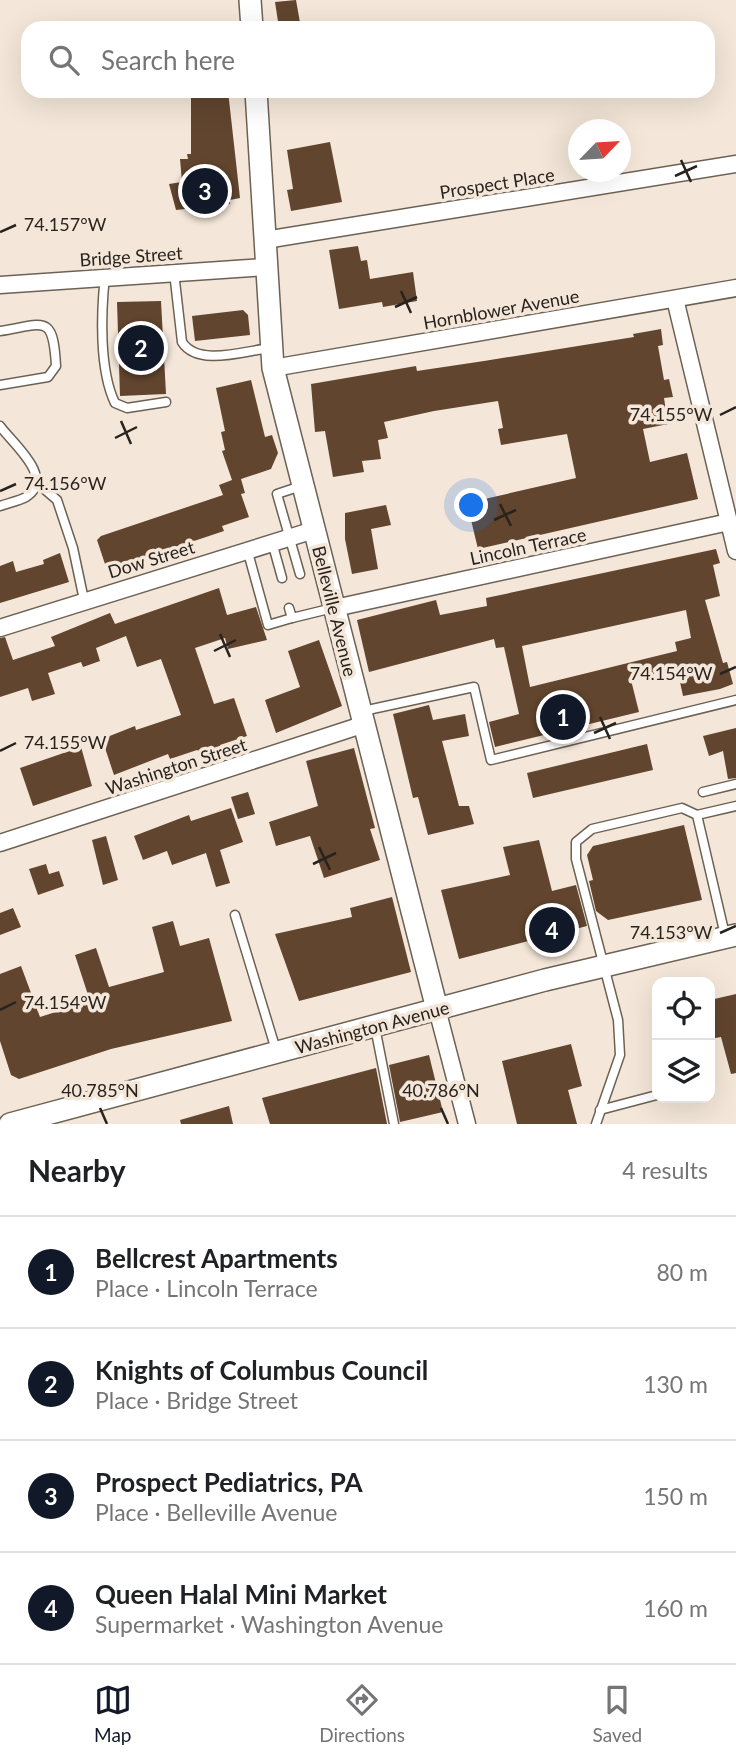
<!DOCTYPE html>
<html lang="en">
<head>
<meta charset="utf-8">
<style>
  body { margin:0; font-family:Lato,sans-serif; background:#f2f2f2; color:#202124 }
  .controls { position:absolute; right:21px; bottom:21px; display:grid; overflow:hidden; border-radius:14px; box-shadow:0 7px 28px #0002 }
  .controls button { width:63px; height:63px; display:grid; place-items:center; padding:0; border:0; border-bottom:2px solid #e0e0e0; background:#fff; color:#202124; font:35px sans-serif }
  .compass { position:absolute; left:568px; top:119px; width:63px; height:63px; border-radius:50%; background:#fff; box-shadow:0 7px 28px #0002; rotate:65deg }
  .you { position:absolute; left:472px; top:506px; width:24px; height:24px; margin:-18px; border:5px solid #fff; border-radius:50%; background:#1a73e8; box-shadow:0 0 0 10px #1a73e833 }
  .badge { display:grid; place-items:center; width:46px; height:46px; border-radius:50%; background:#111827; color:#fff; font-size:23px; font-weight:700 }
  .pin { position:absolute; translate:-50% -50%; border:4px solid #fff; box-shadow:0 2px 7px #0006 }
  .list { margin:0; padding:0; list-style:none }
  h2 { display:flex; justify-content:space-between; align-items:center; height:91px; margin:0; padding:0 28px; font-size:30px }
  h2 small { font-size:23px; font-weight:400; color:#757577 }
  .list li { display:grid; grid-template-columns:46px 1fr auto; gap:21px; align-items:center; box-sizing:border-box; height:112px; padding:0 28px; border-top:2px solid #e0e0e0 }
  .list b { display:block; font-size:26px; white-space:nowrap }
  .list p { margin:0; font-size:23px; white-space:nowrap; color:#757577 }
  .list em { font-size:23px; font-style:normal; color:#757577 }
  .icon { flex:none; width:38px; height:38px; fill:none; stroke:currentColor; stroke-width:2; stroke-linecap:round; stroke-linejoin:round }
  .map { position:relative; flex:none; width:736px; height:1124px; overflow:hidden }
  .search { position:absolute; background:#fff; box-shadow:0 7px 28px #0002; left:21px; right:21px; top:21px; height:77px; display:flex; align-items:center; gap:18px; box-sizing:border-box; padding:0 24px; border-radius:21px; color:#757577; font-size:26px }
  .sheet { height:539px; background:#fff }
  nav { display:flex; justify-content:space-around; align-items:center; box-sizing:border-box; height:98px; border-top:2px solid #e0e0e0; background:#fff; font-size:19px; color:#757577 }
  nav a { display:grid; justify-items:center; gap:4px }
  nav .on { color:#111827 }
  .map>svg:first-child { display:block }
</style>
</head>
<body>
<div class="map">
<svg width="736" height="1124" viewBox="0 0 736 1124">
  <rect width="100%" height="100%" fill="#f4e7d9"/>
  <g fill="#61452e" fill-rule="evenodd">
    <path d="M296 0 301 28H279L275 2Z"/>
    <path d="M191 91H228L240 198 230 200V204L176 210 169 184 182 182 180 159H188L187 154H191Z"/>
    <path d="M330 142 342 202 291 211 287 190 293 189 287 150Z"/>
    <path d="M358 246 361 261 367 260 370 279 413 272 417 301 383 307 382 302 339 309 329 250Z"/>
    <path d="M161 301 166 394 120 396 117 302Z"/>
    <path d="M243 310 248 315 250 335 195 341 192 316Z"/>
    <path d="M661 329 663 345 658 346 664 380 669 379 673 397 664 398 668 424 643 429 650 462 687 453 698 499 478 549 467 503 576 478 567 434 501 445 498 429 503 428 498 401 434 411 384 422 388 438 378 440 381 459 362 461 364 472 333 477 325 431 315 432 311 384 416 366 417 371 484 361 634 337 633 334Z"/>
    <path d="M251 380 265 437 272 435 278 453 271 469 241 479 245 493 241 494 249 517 222 526 224 531 107 570 97 540 101 536 223 495 219 485 232 480 222 451 225 450 221 432 225 431 216 388Z"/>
    <path d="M386 505 391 525 371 529 378 569 352 574 345 539V513Z"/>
    <path d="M716 549 720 563 713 565 720 596 705 600 723 663 727 662 733 684 720 689 683 696 677 668 631 680 639 712 495 747 489 722 519 714 504 647 496 648 494 639 369 672 357 620 436 600 440 615 487 606 486 598ZM686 610 691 638 675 642 677 651 530 687 522 646Z"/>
    <path d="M60 553 69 582 0 603V566L13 561 16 572 44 564 43 560Z"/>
    <path d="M219 588 227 615 256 607 267 640 228 649 225 638 195 648 214 704 234 698 247 736 220 745 221 748 203 754 197 750 170 759 168 754 114 775 102 739 135 726 136 730 181 715 161 659 137 667 126 636 96 648 100 661 83 667 81 662 48 673 55 694 32 701 28 688 0 697V638L5 637 13 660 55 646 51 637 110 613 115 624Z"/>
    <path d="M319 640 342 706 276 733 265 700 300 687 288 651Z"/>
    <path d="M429 705 433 720 465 714 469 736 442 741 459 806H469L474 824 428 835 418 797 413 798 393 714Z"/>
    <path d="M736 728V778L728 779 723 751 709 756 703 736Z"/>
    <path d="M647 744 653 770 533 798 527 773Z"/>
    <path d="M81 747 92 786 33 806 20 768Z"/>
    <path d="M354 748 375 828 370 829 380 860 324 878 310 836 276 846 269 822 318 806 306 761Z"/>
    <path d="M248 792 255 814 238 819 231 797Z"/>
    <path d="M231 808 243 842 220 850 230 883 216 887 206 853 172 865 167 851 143 860 134 836 189 815 191 821Z"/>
    <path d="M684 825 702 900 608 920 596 911 589 881 593 880 587 855 593 846Z"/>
    <path d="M106 836 118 880 103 885 92 840Z"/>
    <path d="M539 840 552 891 576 885 587 926 459 959 441 890 510 875 503 847Z"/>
    <path d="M46 864 49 874 59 871 64 886 38 895 29 869Z"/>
    <path d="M392 897 411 972 299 1001 275 934 352 917 350 908Z"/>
    <path d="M13 908 21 927 0 935V913Z"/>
    <path d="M173 921 180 946 209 938 232 1021 111 1049 19 1079 11 1075 0 1041V974L21 966 40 1017 90 1001 75 955 96 948 109 987 164 972 152 927Z"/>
    <path d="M736 994V1073L731 1074 721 1037 710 1039V1000Z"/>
    <path d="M571 1044 582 1086 568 1090 577 1124H517L502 1061Z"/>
    <path d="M429 1055 443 1112 400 1122 389 1065Z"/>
    <path d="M376 1068 387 1124H270L262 1098Z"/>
    <path d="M229 1106 233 1124H181L180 1120Z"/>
  </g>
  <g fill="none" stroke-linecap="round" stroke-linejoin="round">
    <defs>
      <g id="service">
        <path d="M174 272 182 342C198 367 244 351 270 348"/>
        <path d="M105 276C101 312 99 370 115 403L127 408 166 402"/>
        <path d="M0 331C45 324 53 313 56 366L48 377 0 385"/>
        <path d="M0 426C12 443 56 478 26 497 19 501 8 503 0 506"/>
        <path d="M36 482 57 500 73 548 84 600"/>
        <path d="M272 542 282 578"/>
        <path d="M247 549 268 625 292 618"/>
        <path d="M300 574 277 494 301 486"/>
        <path d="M289 608 292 618 333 608"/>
        <path d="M363 711 474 687 491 760 736 700"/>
        <path d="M703 792 736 784"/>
        <path d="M697 815 725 935"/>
        <path d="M235 915 276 1050"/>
        <path d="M375 1027 394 1124"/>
        <path d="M600 1110 657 1095"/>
        <path d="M596 1124 620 1055 618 1020 576 859V842L592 829 682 808 697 815 736 806"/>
      </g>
      <g id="minor">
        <path d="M265 240 736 164"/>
        <path d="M0 285 265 267"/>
        <path d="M675 299 736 551"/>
        <path d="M273 368 736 288"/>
        <path d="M335 608 729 522"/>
        <path d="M0 628 314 530"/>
        <path d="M0 843 365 724"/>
        <path d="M437 1009 467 1124"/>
      </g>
      <g id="secondary">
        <path d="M250 0 252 28"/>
        <path d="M256 91 273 368 437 1009"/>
        <path d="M10 1124 545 980 736 935"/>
      </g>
    </defs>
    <use href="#service" stroke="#6c6155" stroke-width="11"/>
    <use href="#minor" stroke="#6c6155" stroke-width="19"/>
    <use href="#secondary" stroke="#6c6155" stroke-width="24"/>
    <use href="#service" stroke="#fff" stroke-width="8"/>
    <use href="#minor" stroke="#fff" stroke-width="16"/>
    <use href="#secondary" stroke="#fff" stroke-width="21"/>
  </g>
  <path fill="none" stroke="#28231e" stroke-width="2.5" d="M681 160 691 182M675 176 697 166M0 232 16 225M401 291 411 313M395 307 417 297M720 415 736 407M121 421 131 444M115 438 137 427M0 491 16 484M500 504 511 526M494 520 516 510M220 634 230 657M214 651 236 640M720 674 736 667M600 717 610 739M594 733 616 723M0 751 16 743M319 847 330 870M313 864 336 853M720 933 736 926M0 1010 16 1002M100 1108 107 1124M441 1108 448 1124"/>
  <g text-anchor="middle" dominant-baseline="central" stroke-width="7" stroke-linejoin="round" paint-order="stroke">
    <g font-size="18" fill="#28231e" stroke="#f4e7d9">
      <text transform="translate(497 183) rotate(-9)">Prospect Place</text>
      <text transform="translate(131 256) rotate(-4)">Bridge Street</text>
      <text transform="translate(501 309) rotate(-10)">Hornblower Avenue</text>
      <text transform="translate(528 546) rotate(-12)">Lincoln Terrace</text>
      <text transform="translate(151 559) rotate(-17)">Dow Street</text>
      <text transform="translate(335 611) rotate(76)">Belleville Avenue</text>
      <text transform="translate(176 766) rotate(-18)">Washington Street</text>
      <text transform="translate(372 1027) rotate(-15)">Washington Avenue</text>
    </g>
  </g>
  <g font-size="18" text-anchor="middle" fill="#28231e" stroke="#f4e7d9" stroke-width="7" stroke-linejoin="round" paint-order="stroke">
    <text x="65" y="231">74.157°W</text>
    <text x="671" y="421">74.155°W</text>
    <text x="65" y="490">74.156°W</text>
    <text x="671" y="680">74.154°W</text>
    <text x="65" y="749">74.155°W</text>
    <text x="671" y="939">74.153°W</text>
    <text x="65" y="1009">74.154°W</text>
    <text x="100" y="1097">40.785°N</text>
    <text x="441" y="1097">40.786°N</text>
  </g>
</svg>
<div class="controls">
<button><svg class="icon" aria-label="locate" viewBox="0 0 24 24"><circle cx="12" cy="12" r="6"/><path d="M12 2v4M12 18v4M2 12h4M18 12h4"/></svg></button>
<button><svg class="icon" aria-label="layers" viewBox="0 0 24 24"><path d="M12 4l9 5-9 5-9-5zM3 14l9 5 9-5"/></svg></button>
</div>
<svg class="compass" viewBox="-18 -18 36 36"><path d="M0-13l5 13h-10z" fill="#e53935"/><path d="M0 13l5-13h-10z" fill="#757577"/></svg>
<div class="you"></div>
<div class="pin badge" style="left:563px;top:717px">1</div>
<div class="pin badge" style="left:141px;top:348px">2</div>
<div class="pin badge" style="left:205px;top:191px">3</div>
<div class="pin badge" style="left:552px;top:930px">4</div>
<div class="search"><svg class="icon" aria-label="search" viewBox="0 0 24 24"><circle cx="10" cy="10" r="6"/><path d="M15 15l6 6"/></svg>Search here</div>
</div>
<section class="sheet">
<h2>Nearby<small>4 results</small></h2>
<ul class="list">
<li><span class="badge">1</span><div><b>Bellcrest Apartments</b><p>Place · Lincoln Terrace</p></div><em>80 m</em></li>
<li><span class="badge">2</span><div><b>Knights of Columbus Council</b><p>Place · Bridge Street</p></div><em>130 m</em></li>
<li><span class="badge">3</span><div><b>Prospect Pediatrics, PA</b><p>Place · Belleville Avenue</p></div><em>150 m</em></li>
<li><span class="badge">4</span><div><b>Queen Halal Mini Market</b><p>Supermarket · Washington Avenue</p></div><em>160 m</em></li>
</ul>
</section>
<nav>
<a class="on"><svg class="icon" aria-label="map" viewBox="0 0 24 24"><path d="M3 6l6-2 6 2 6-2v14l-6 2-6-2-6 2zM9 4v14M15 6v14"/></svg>Map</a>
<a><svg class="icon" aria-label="directions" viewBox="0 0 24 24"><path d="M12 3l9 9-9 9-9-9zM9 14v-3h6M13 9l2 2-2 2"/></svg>Directions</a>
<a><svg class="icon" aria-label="saved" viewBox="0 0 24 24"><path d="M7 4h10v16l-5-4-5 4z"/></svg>Saved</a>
</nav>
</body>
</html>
